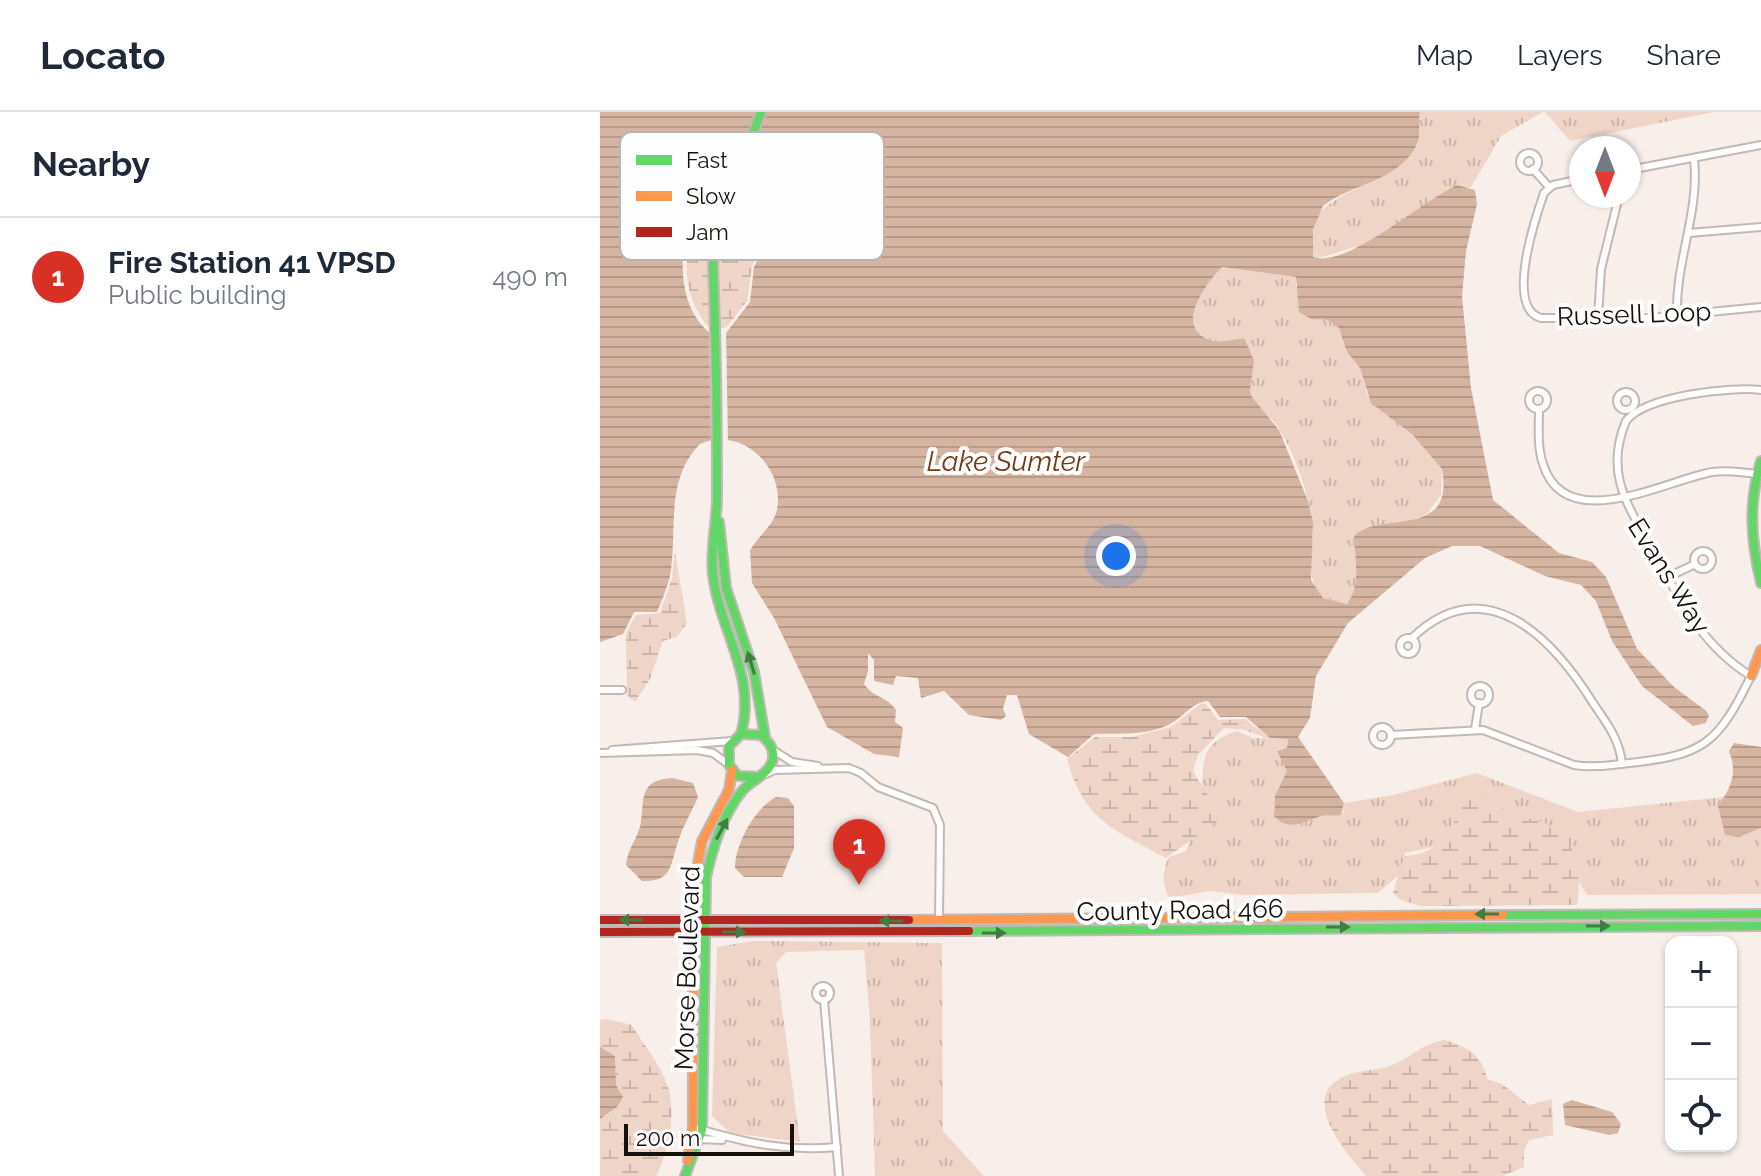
<!DOCTYPE html>
<html lang="en">
<head>
<meta charset="utf-8">
<style>
  body { margin:0; font-family:Raleway,sans-serif; background:#f2f2f3; color:#1f2937 }
  .controls { position:absolute; right:24px; bottom:24px; display:grid; overflow:hidden; border-radius:16px; box-shadow:0 2px 6px #0004 }
  .controls button { width:72px; height:72px; display:grid; place-items:center; padding:0; border:0; border-bottom:2px solid #e0e1e3; background:#fff; color:#1f2937; font:40px sans-serif }
  .compass { position:absolute; left:969px; top:24px; width:72px; height:72px; border-radius:50%; background:#fff; box-shadow:0 2px 6px #0004; rotate:180deg }
  .scale { position:absolute; left:24px; bottom:20px; width:170px; box-sizing:border-box; padding-left:8px; border:4px solid #17110e; border-top:0; font-size:22px; line-height:28px; white-space:nowrap; color:#17110e; -webkit-text-stroke:6px #fefefe; paint-order:stroke }
  .you { position:absolute; left:516px; top:444px; width:28px; height:28px; margin:-20px; border:6px solid #fff; border-radius:50%; background:#1a73e8; box-shadow:0 0 0 12px #1a73e833 }
  .badge { display:grid; place-items:center; width:52px; height:52px; border-radius:50%; background:#d93025; color:#fff; font-size:26px; font-weight:700 }
  .pin { position:absolute; translate:-50% -66px; filter:drop-shadow(0 2px 4px #0008) }
  .pin::after { content:''; position:absolute; top:42px; width:28px; height:24px; background:inherit; clip-path:polygon(0 0,100% 0,50% 100%) }
  .list { margin:0; padding:0; list-style:none }
  h2 { display:flex; justify-content:space-between; align-items:center; height:104px; margin:0; padding:0 32px; font-size:34px }
  h2 small { font-size:26px; font-weight:400; color:#747a83 }
  .list li { display:grid; grid-template-columns:52px 1fr auto; gap:24px; align-items:center; box-sizing:border-box; height:120px; padding:0 32px; border-top:2px solid #e0e1e3 }
  .list b { display:block; font-size:30px; white-space:nowrap }
  .list p { margin:0; font-size:26px; white-space:nowrap; color:#747a83 }
  .list em { font-size:26px; font-style:normal; color:#747a83 }
  .icon { flex:none; width:44px; height:44px; fill:none; stroke:currentColor; stroke-width:2; stroke-linecap:round; stroke-linejoin:round }
  .map { position:relative; flex:none; width:1161px; height:1064px; overflow:hidden }
  header { display:flex; align-items:center; gap:48px; box-sizing:border-box; height:112px; padding:0 40px; background:#fff; border-bottom:2px solid #e0e1e3 }
  header strong { font-size:38px }
  nav { display:flex; gap:44px; margin-inline-start:auto; font-size:28px }
  main { display:flex }
  aside { flex:1; background:#fff }
  .map>svg:first-child { display:block }
</style>
</head>
<body>
<header>
<strong>Locato</strong>
<nav><a>Map</a><a>Layers</a><a>Share</a></nav>
</header>
<main>
<aside>
<h2>Nearby<small></small></h2>
<ul class="list">
<li><span class="badge">1</span><div><b>Fire Station 41 VPSD</b><p>Public building</p></div><em>490 m</em></li>
</ul>
</aside>
<div class="map">
<svg width="1161" height="1064" viewBox="0 0 1161 1064">
  <defs>
    <pattern id="grass-tufts" width="24" height="20" patternUnits="userSpaceOnUse" patternTransform="scale(2)"><rect width="24" height="20" fill="#efd5c8"/><path d="M3 7l-1-3M5 7V3M7 7l1-3M15 17l-1-3M17 17v-4M19 17l1-3" fill="none" stroke="#ccb6ab"/></pattern>
    <pattern id="wetland-marsh" width="20" height="14" patternUnits="userSpaceOnUse" patternTransform="scale(2)"><rect width="20" height="14" fill="#efd5c8"/><path d="M1 5h8M5 5V1M11 12h8M15 12V8" fill="none" stroke="#ccb6ab"/></pattern>
    <pattern id="water-rules" width="6" height="5" patternUnits="userSpaceOnUse" patternTransform="scale(2)"><rect width="6" height="5" fill="#d6b4a2"/><path d="M0 2.5h6" fill="none" stroke="#b79a8a"/></pattern>
  </defs>
  <rect width="100%" height="100%" fill="#f8efeb"/>
  <g fill="url(#grass-tufts)">
    <path d="M820 0H943L901 24 871 75 848 77 769 131 715 147C688 75 794 82 817 31 821 23 818 10 820 0Z"/>
    <path d="M945 0H1114L970 29Z"/>
    <path d="M622 155 696 165V175L711 207 727 208 739 216 749 243 760 256 768 285 812 322 842 357 841 383 827 402 804 412 777 413 754 424C755 446 761 474 747 492L723 486C702 463 716 437 712 409 708 378 694 341 678 315 670 303 654 295 651 281 645 262 658 256 645 227 635 226 624 231 614 229 571 219 604 172 622 155Z"/>
    <path d="M637 619 653 626 688 627 687 636 677 639 687 659 673 696C704 716 691 711 723 704 730 702 735 705 743 701L744 691 793 683 877 661 978 700 1124 685 1118 694 1125 723 1139 725 1161 716V782L987 783 965 748 837 734 805 741 800 762 778 781 644 783 610 779 569 786C562 771 562 759 569 745L586 739C593 723 599 709 601 691 605 655 595 633 637 619Z"/>
    <path d="M153 829 342 831 343 1019 384 1064H275L270 909 264 838 186 840 176 851 200 1030 130 1021 112 1004 117 835Z"/>
  </g>
  <g fill="url(#wetland-marsh)">
    <path d="M121 57 134 60 114 116 112 216H109C69 169 90 109 114 61Z"/>
    <path d="M139 63 150 68 163 114 161 136 152 154 147 189 126 216H118C116 150 118 125 139 63Z"/>
    <path d="M75 439 87 511 78 524 63 529 50 567 35 590 27 583 26 521 36 503 60 501 72 466Z"/>
    <path d="M600 592H606L618 608 645 607 674 629 645 618 624 616 598 643 593 659 622 706 566 746C514 718 483 708 467 647L495 625H532L571 615Z"/>
    <path d="M871 676C888 683 899 695 912 702 925 708 941 707 953 715 978 730 982 768 977 793L820 794 801 788 793 781 804 744C846 743 854 708 871 676Z"/>
    <path d="M6 907 32 913C42 931 57 948 65 967 78 995 70 1038 56 1064H0V1007L17 995 23 985 16 973 14 944 0 935V908Z"/>
    <path d="M845 928C866 934 883 943 887 967L902 972 929 993 952 987 953 1023 929 1028 924 1039V1055L902 1064H766C749 1045 703 992 736 969 750 959 767 959 783 956 806 951 821 931 845 928Z"/>
  </g>
  <g fill="url(#water-rules)" fill-rule="evenodd">
    <path d="M0 0H820C818 10 821 23 817 32 799 70 752 71 723 94L713 117V145C747 157 823 88 857 73L875 78 877 92 866 139 862 185 871 276 893 388 959 441 992 450 1006 465 1037 537 1074 575 1105 598 1109 603 1106 611 1093 614 1042 574 1012 529 996 489 981 473 945 464 880 434H852L825 446 748 511 716 564 710 606 698 625 744 691 741 703C734 704 727 703 721 704 704 710 688 720 674 704L675 684 687 659 677 639 687 636 688 627 670 626 646 605H620L608 589C592 590 584 605 570 612 547 624 519 621 494 622L468 645 429 622 417 583H407L403 597 406 604 401 608 369 603 344 579 321 586 318 566 296 564 293 573 274 569V548L268 541V559L264 572C272 585 288 585 296 598L295 610 303 616 299 645 274 642 227 615 174 506 152 471 150 439C157 424 173 415 177 398 185 354 141 314 100 332 64 368 78 421 70 464 67 476 62 488 57 500H34L23 522 0 530ZM120 55 148 58 163 95 164 135 154 155 150 190 126 221H110C69 189 80 110 105 72 110 64 111 58 120 55ZM622 155 696 165 699 200 711 207 727 208 739 216 747 240 760 256 771 291 812 322 842 357C855 429 780 398 754 424 755 446 761 474 747 492L723 486 711 468 713 410 708 389 679 318 652 285 650 278 654 249 645 227C635 226 624 231 614 229 571 219 605 172 622 155Z"/>
    <path d="M1134 631 1161 635V716L1139 725 1125 723 1118 694C1131 676 1138 661 1129 639Z"/>
    <path d="M72 666 93 671 98 685C92 699 84 712 79 727 70 751 74 770 42 769L26 753C27 737 39 725 41 710 44 685 40 668 72 666Z"/>
    <path d="M176 685 188 686 194 694V736L182 765H144L135 756C135 732 155 696 176 685Z"/>
    <path d="M0 935 15 944 16 973 23 985 17 995 0 1007Z"/>
    <path d="M972 988 1012 1000 1021 1012 1018 1021 1009 1023 965 1013 963 992Z"/>
  </g>
  <path fill="#f8efeb" d="M126 214 128 332H111L109 215 121 220Z"/>
  <g fill="none" stroke-linecap="round" stroke-linejoin="round">
    <defs>
      <g id="street">
        <circle cx="929" cy="50" r="9"/>
        <path d="M933 57 949 75"/>
        <path d="M1029 58 1161 33"/>
        <path d="M981 67 953 73 944 81C935 107 905 196 941 206H1049L1161 195"/>
        <path d="M1089 121 1161 115"/>
        <path d="M1077 204C1075 149 1100 101 1094 46"/>
        <path d="M998 206 1001 157 1019 84"/>
        <circle cx="938" cy="288" r="9"/>
        <circle cx="1026" cy="289" r="9"/>
        <path d="M939 297C939 314 937 335 943 352 965 424 1064 369 1112 360 1129 358 1144 360 1161 363"/>
        <circle cx="1103" cy="448" r="9"/>
        <path d="M1066 466 1095 452"/>
        <circle cx="808" cy="534" r="8"/>
        <path d="M812 526C885 456 952 525 993 591 1006 610 1020 628 1022 652"/>
        <circle cx="880" cy="583" r="9"/>
        <path d="M0 578H22"/>
        <circle cx="782" cy="624" r="9"/>
        <path d="M875 617 879 591"/>
        <path d="M791 623 883 618 974 653C992 656 1011 653 1030 651 1105 643 1118 631 1151 564 1105 536 1081 491 1057 446 1033 400 1002 366 1026 309 1045 284 1131 274 1161 278"/>
        <path d="M12 638 132 629"/>
        <path d="M173 638 192 650 218 654"/>
        <path d="M0 641 97 638 113 641 128 652"/>
        <path d="M166 662 175 658 249 656 261 661 278 675 333 696 340 713 339 808"/>
        <circle cx="223" cy="881" r="7"/>
        <path d="M224 888 239 1064"/>
        <path d="M99 1017C147 1031 187 1040 237 1035"/>
        <path d="M98 1027 122 1028"/>
      </g>
      <g id="fast">
        <path d="M1161 349C1148 391 1151 429 1161 471"/>
        <path d="M119 410 126 476 154 560 165 625"/>
        <path d="M141 622C157 563 120 520 113 463 110 437 117 411 117 384 117 307 116 230 113 153L117 118 161 0"/>
        <path d="M903 803 1161 802"/>
        <path d="M369 819 1161 814"/>
        <path d="M85 1064 102 1018 106 765C113 735 122 704 142 679 150 669 168 663 172 650 176 638 169 630 161 623L141 622 129 634V653L138 664 158 665"/>
      </g>
      <g id="slow">
        <path d="M1151 564 1161 538"/>
        <path d="M309 808 903 803"/>
        <path d="M88 1049 93 1016V779L102 729 129 678 132 658"/>
      </g>
      <g id="jam">
        <path d="M0 808H309"/>
        <path d="M0 820 369 819"/>
      </g>
    </defs>
    <use href="#street" stroke="#c0b9b5" stroke-width="10"/>
    <use href="#fast" stroke="#c0b9b5" stroke-width="12"/>
    <use href="#slow" stroke="#c0b9b5" stroke-width="12"/>
    <use href="#jam" stroke="#c0b9b5" stroke-width="12"/>
    <use href="#street" stroke="#fefdfc" stroke-width="6"/>
    <use href="#fast" stroke="#63d668" stroke-width="8"/>
    <use href="#slow" stroke="#ff974d" stroke-width="8"/>
    <use href="#jam" stroke="#b3261e" stroke-width="8"/>
  </g>
  <defs><path id="oneway-solid" d="M-6-.8H1V-3.2L6.5 0L1 3.2V.8H-6Z" transform="scale(2)"/></defs>
  <g fill="#417d40">
    <use href="#oneway-solid" transform="translate(151 551) rotate(-107)"/>
    <use href="#oneway-solid" transform="translate(122 717) rotate(-62)"/>
    <use href="#oneway-solid" transform="translate(887 802) rotate(180)"/>
    <use href="#oneway-solid" transform="translate(31 808) rotate(180)"/>
    <use href="#oneway-solid" transform="translate(291 809) rotate(180)"/>
    <use href="#oneway-solid" transform="translate(998 814)"/>
    <use href="#oneway-solid" transform="translate(738 815)"/>
    <use href="#oneway-solid" transform="translate(134 820)"/>
    <use href="#oneway-solid" transform="translate(394 821)"/>
  </g>
  <g text-anchor="middle" dominant-baseline="central" stroke-width="8" stroke-linejoin="round" paint-order="stroke">
    <g font-size="26" fill="#17110e" stroke="#fefefe">
      <text transform="translate(1034 202) rotate(-2)">Russell Loop</text>
      <text transform="translate(1069 464) rotate(58)">Evans Way</text>
      <text transform="translate(580 798) rotate(-1)">County Road 466</text>
      <text transform="translate(87 856) rotate(-88)">Morse Boulevard</text>
    </g>
    <g font-size="28" font-style="italic" fill="#743a17" stroke="#fefefe">
      <text x="406" y="349">Lake Sumter</text>
    </g>
  </g>
  <rect x="20" y="20" width="264" height="128" rx="12" fill="#fefefe" stroke="#b9b7b6" stroke-width="2"/>
  <rect x="36" y="43" width="36" height="10" fill="#63d668"/>
  <rect x="36" y="79" width="36" height="10" fill="#ff974d"/>
  <rect x="36" y="115" width="36" height="10" fill="#b3261e"/>
  <g font-size="22" fill="#17110e">
    <text x="86" y="56">Fast</text>
    <text x="86" y="92">Slow</text>
    <text x="86" y="128">Jam</text>
  </g>
</svg>
<div class="controls">
<button>+</button>
<button>−</button>
<button><svg class="icon" aria-label="locate" viewBox="0 0 24 24"><circle cx="12" cy="12" r="6"/><path d="M12 2v4M12 18v4M2 12h4M18 12h4"/></svg></button>
</div>
<svg class="compass" viewBox="-18 -18 36 36"><path d="M0-13l5 13h-10z" fill="#e53935"/><path d="M0 13l5-13h-10z" fill="#747a83"/></svg>
<div class="scale">200 m</div>
<div class="you"></div>
<div class="pin badge" style="left:259px;top:773px">1</div>
</div>
</main>
</body>
</html>
